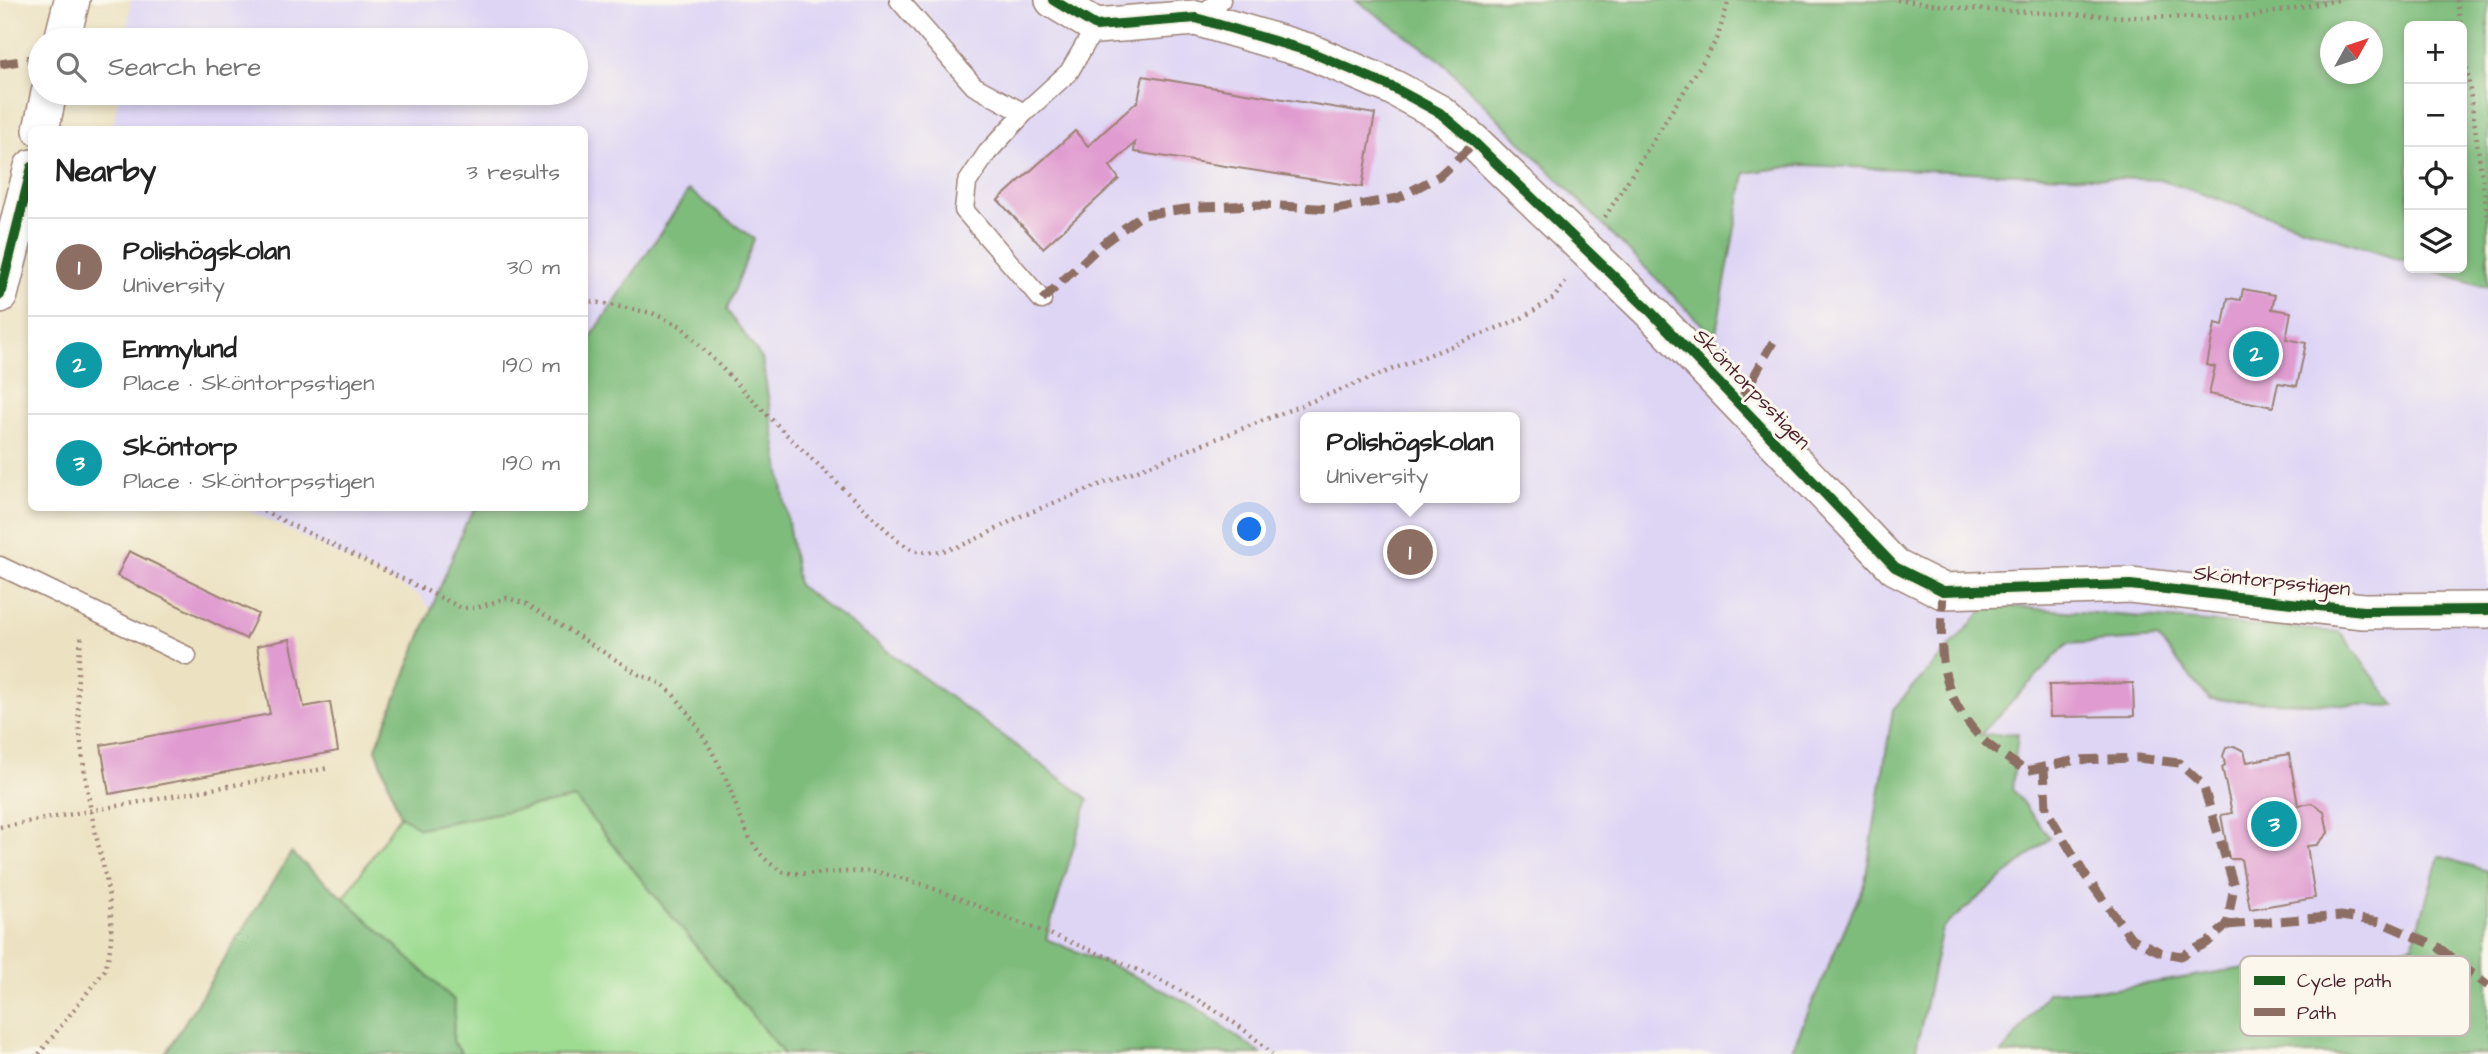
<!DOCTYPE html>
<html lang="en">
<head>
<meta charset="utf-8">
<style>
  body { margin:0; font-family:"Architects Daughter",sans-serif; background:#f2f2f2; color:#222 }
  .controls { position:absolute; right:21px; top:21px; display:grid; overflow:hidden; border-radius:10px; box-shadow:0 4px 10px #0003 }
  .controls button { width:63px; height:63px; display:grid; place-items:center; padding:0; border:0; border-bottom:2px solid #e0e0e0; background:#fff; color:#222; font:35px sans-serif }
  .compass { position:absolute; left:2320px; top:21px; width:63px; height:63px; border-radius:50%; background:#fff; box-shadow:0 4px 10px #0003; rotate:50deg }
  .you { position:absolute; left:1250px; top:530px; width:24px; height:24px; margin:-18px; border:5px solid #fff; border-radius:50%; background:#1a73e8; box-shadow:0 0 0 10px #1a73e833 }
  .badge { display:grid; place-items:center; width:46px; height:46px; border-radius:50%; background:#d1495b; color:#fff; font-size:23px; font-weight:700 }
  .pin { position:absolute; translate:-50% -50%; border:4px solid #fff; box-shadow:0 2px 7px #0006 }
  .popup { position:absolute; left:1300px; top:412px; width:220px; height:91px; box-sizing:border-box; display:grid; place-content:center; border-radius:10px; background:#fff; filter:drop-shadow(0 2px 5px #0005); font-size:23px; white-space:nowrap; color:#767676 }
  .popup b { font-size:26px; color:#222 }
  .popup::after { content:''; position:absolute; left:50%; top:100%; margin-left:-14px; border:14px solid transparent; border-top-color:#fff }
  .list { margin:0; padding:0; list-style:none }
  h2 { display:flex; justify-content:space-between; align-items:center; height:91px; margin:0; padding:0 28px; font-size:30px }
  h2 small { font-size:23px; font-weight:400; color:#767676 }
  .list li { display:grid; grid-template-columns:46px 1fr auto; gap:21px; align-items:center; box-sizing:border-box; height:98px; padding:0 28px; border-top:2px solid #e0e0e0 }
  .list b { display:block; font-size:26px; white-space:nowrap }
  .list p { margin:0; font-size:23px; white-space:nowrap; color:#767676 }
  .list em { font-size:23px; font-style:normal; color:#767676 }
  .icon { flex:none; width:38px; height:38px; fill:none; stroke:currentColor; stroke-width:2; stroke-linecap:round; stroke-linejoin:round }
  .map { position:relative; flex:none; width:2488px; height:1054px; overflow:hidden }
  .search { position:absolute; background:#fff; box-shadow:0 4px 10px #0003; left:28px; top:28px; width:560px; height:77px; display:flex; align-items:center; gap:18px; box-sizing:border-box; padding:0 24px; border-radius:38px; color:#767676; font-size:26px }
  .panel { position:absolute; background:#fff; box-shadow:0 4px 10px #0003; left:28px; top:126px; width:560px; height:385px; border-radius:10px }
  .map>svg:first-child { display:block }
</style>
</head>
<body>
<div class="map">
<svg width="2488" height="1054" viewBox="0 0 2488 1054">
  <rect width="100%" height="100%" fill="#fbf7ec"/>
  <filter id="ink" filterUnits="userSpaceOnUse"><feTurbulence type="fractalNoise" baseFrequency=".0143" numOctaves="2"/><feDisplacementMap in="SourceGraphic" scale="14" xChannelSelector="R" yChannelSelector="G"/><feConvolveMatrix kernelMatrix="1 2 1 2 8 2 1 2 1" color-interpolation-filters="sRGB"/></filter>
  <filter id="wash" filterUnits="userSpaceOnUse"><feTurbulence type="fractalNoise" baseFrequency=".00686" numOctaves="4" result="noise"/><feDisplacementMap in="SourceGraphic" scale="28" xChannelSelector="R" yChannelSelector="G"/><feGaussianBlur stdDeviation="1.57" result="paint"/><feColorMatrix in="noise" values="0 0 0 0 0 0 0 0 0 0 0 0 0 0 0 0 0 1.4 0 .05"/><feComposite in="paint" operator="in"/></filter>
  <g filter="url(#wash)">
    <rect width="100%" height="100%" fill="#ece2c2"/>
    <path fill="#ded5f5" fill-rule="evenodd" d="M131 0H2488V1054H794L420 596 245 508H584V130H113L118 93H576V40H126ZM2409 26H2462V268H2409ZM2330 32H2372V74H2330ZM1305 417H1515V498H1305Z"/>
    <path fill="#9edc92" stroke="#747e5e" stroke-width="2" d="M575 798 784 1054H463L344 898 400 815 420 828Z"/>
    <g fill="#7ebc7c" stroke="#646e54" stroke-width="2" fill-rule="evenodd">
      <path d="M1356 0H2488V288L2426 268H2462V26H2409V262L2160 180 1802 165 1745 173 1715 338 1439 59ZM2330 32H2372V74H2330Z"/>
      <path d="M689 190 754 239 727 310 762 359 798 585 1088 799 1046 939 1122 970 1193 1005 1261 1054H784L575 798 419 828 400 815 376 748 465 525 476 508H584L585 346Z"/>
      <path d="M1988 605 2340 632 2395 706 2210 700 2158 638 2067 644 1980 735 2018 733 2012 789 2050 838 1942 928 1915 1054H1790L1865 882 1893 709Z"/>
      <path d="M291 853 344 898 455 1001 453 1042 463 1054H165Z"/>
      <path d="M2439 856 2488 871V1054H2002L2048 992 2116 989 2224 971 2413 946Z"/>
    </g>
    <g id="blocks">
      <g fill="#e09cd0">
        <path d="M1143 76 1375 114 1362 187 1134 152 1135 143 1110 166 1119 179 1043 248 998 200 1075 131 1088 146 1138 101Z"/>
        <path d="M2243 289 2275 295 2272 309 2291 312 2286 339 2306 343 2297 386 2278 383 2273 407 2209 394 2215 367 2207 365 2215 323 2223 325 2228 298 2241 300Z"/>
        <path d="M129 551 258 614 246 639 117 576Z"/>
        <path d="M290 639 304 707 330 702 338 751 109 794 101 745 270 714 257 646Z"/>
        <path d="M2133 683 2134 716 2050 717 2049 685Z"/>
        <path d="M2234 746 2244 751 2247 762 2289 754 2298 805 2312 803 2324 811 2328 833 2317 845 2307 846 2315 898 2250 909 2241 859H2229L2221 815 2232 813 2222 767 2225 765 2223 756 2226 748Z"/>
      </g>
    </g>
  </g>
  <g filter="url(#ink)">
    <use href="#blocks" fill-opacity="0" stroke="#9b8076" stroke-width="2"/>
    <g fill="none" stroke-linecap="round" stroke-linejoin="round">
      <defs>
        <g id="service">
          <path d="M899 0 974 86 1024 113 1069 72 1096 26"/>
          <path d="M1196 18 1221 0"/>
          <path d="M1024 113 987 153 967 183 964 210 1042 300"/>
          <path d="M0 566 187 656"/>
        </g>
        <g id="minor">
          <path d="M1053 0 1096 26 1196 18 1308 51 1392 87 1440 113 1475 143 1651 312 1895 567 1943 591 2130 585 2363 611 2488 610"/>
          <path d="M62 40 72 0"/>
          <path d="M41 130 49 93"/>
          <path d="M0 295 32 167"/>
        </g>
      </defs>
      <use href="#service" stroke="#9b8076" stroke-width="21"/>
      <use href="#minor" stroke="#9b8076" stroke-width="38"/>
      <g stroke="#9b8076" stroke-width="4.5" stroke-dasharray="2 5" stroke-linecap="butt">
        <path d="M1897 0 1969 9 2127 17 2243 18 2338 0"/>
        <path d="M2457 0 2461 26"/>
        <path d="M2462 33 2488 221"/>
        <path d="M1605 217 1717 39 1729 0"/>
        <path d="M584 300 652 313 681 326 788 436 898 541C905 545 911 550 918 551 950 558 993 530 1021 516L1520 319 1554 298 1566 281"/>
        <path d="M257 508 462 608H476L507 598 527 604 640 675C646 678 654 680 660 683 682 697 712 749 723 773 741 810 743 848 781 871 793 878 859 868 881 873 926 883 967 902 1010 919 1091 950 1210 992 1272 1054"/>
        <path d="M0 827 329 768"/>
        <path d="M39 1054 104 971C123 923 100 860 91 811 81 752 72 693 82 634"/>
      </g>
      <use href="#service" stroke="#fff" stroke-width="18"/>
      <use href="#minor" stroke="#fff" stroke-width="35"/>
      <g stroke="#8d6e63" stroke-width="9" stroke-dasharray="18 9" stroke-linecap="butt">
        <path d="M0 64 40 58"/>
        <path d="M1042 300 1101 245 1142 215 1200 207 1263 205 1336 209 1398 198 1439 176 1475 143"/>
        <path d="M1739 403 1773 342"/>
        <path d="M1943 591C1940 649 1937 689 1978 735 1991 749 2011 760 2026 771L2044 767 2076 760 2138 758 2179 763 2203 785 2234 886 2227 925 2207 943 2181 956 2160 952 2131 938 2085 875 2046 809 2044 767"/>
        <path d="M2227 925 2341 916 2380 922 2438 947 2488 986"/>
      </g>
      <defs>
        <g id="cycleway">
          <path d="M1053 0 1096 26 1196 18 1308 51 1392 87 1440 113 1475 143 1651 312 1895 567 1943 591 2130 585 2363 611 2488 610"/>
          <path d="M0 295 32 167"/>
        </g>
      </defs>
      <use href="#cycleway" stroke="#fbf7ec" stroke-width="15"/>
      <use href="#cycleway" stroke="#1b5e20" stroke-width="10"/>
    </g>
  </g>
  <g text-anchor="middle" dominant-baseline="central" stroke-width="6" stroke-linejoin="round" paint-order="stroke">
    <g font-size="21" fill="#4a1f2b" stroke="#fbf7ec">
      <text transform="translate(1752 389) rotate(46)">Sköntorpsstigen</text>
      <text transform="translate(2272 581) rotate(6)">Sköntorpsstigen</text>
    </g>
  </g>
  <rect x="2240" y="956" width="230" height="80" rx="10" fill="#fbf7ec" stroke="#c6b6b2" stroke-width="2"/>
  <rect x="2254" y="976" width="31" height="9" fill="#1b5e20"/>
  <rect x="2254" y="1008" width="31" height="8" fill="#8d6e63"/>
  <g font-size="19" fill="#4a1f2b">
    <text x="2297" y="987">Cycle path</text>
    <text x="2297" y="1019">Path</text>
  </g>
</svg>
<div class="controls">
<button>+</button>
<button>−</button>
<button><svg class="icon" aria-label="locate" viewBox="0 0 24 24"><circle cx="12" cy="12" r="6"/><path d="M12 2v4M12 18v4M2 12h4M18 12h4"/></svg></button>
<button><svg class="icon" aria-label="layers" viewBox="0 0 24 24"><path d="M12 4l9 5-9 5-9-5zM3 14l9 5 9-5"/></svg></button>
</div>
<svg class="compass" viewBox="-18 -18 36 36"><path d="M0-13l5 13h-10z" fill="#e53935"/><path d="M0 13l5-13h-10z" fill="#767676"/></svg>
<div class="you"></div>
<div class="pin badge" style="left:1410px;top:552px;background:#8d6e63">1</div>
<div class="popup"><b>Polishögskolan</b>University</div>
<div class="pin badge" style="left:2256px;top:354px;background:#0f9aa8">2</div>
<div class="pin badge" style="left:2274px;top:824px;background:#0f9aa8">3</div>
<div class="search"><svg class="icon" aria-label="search" viewBox="0 0 24 24"><circle cx="10" cy="10" r="6"/><path d="M15 15l6 6"/></svg>Search here</div>
<section class="panel">
<h2>Nearby<small>3 results</small></h2>
<ul class="list">
<li><span class="badge" style="background:#8d6e63">1</span><div><b>Polishögskolan</b><p>University</p></div><em>30 m</em></li>
<li><span class="badge" style="background:#0f9aa8">2</span><div><b>Emmylund</b><p>Place · Sköntorpsstigen</p></div><em>190 m</em></li>
<li><span class="badge" style="background:#0f9aa8">3</span><div><b>Sköntorp</b><p>Place · Sköntorpsstigen</p></div><em>190 m</em></li>
</ul>
</section>
</div>
</body>
</html>
